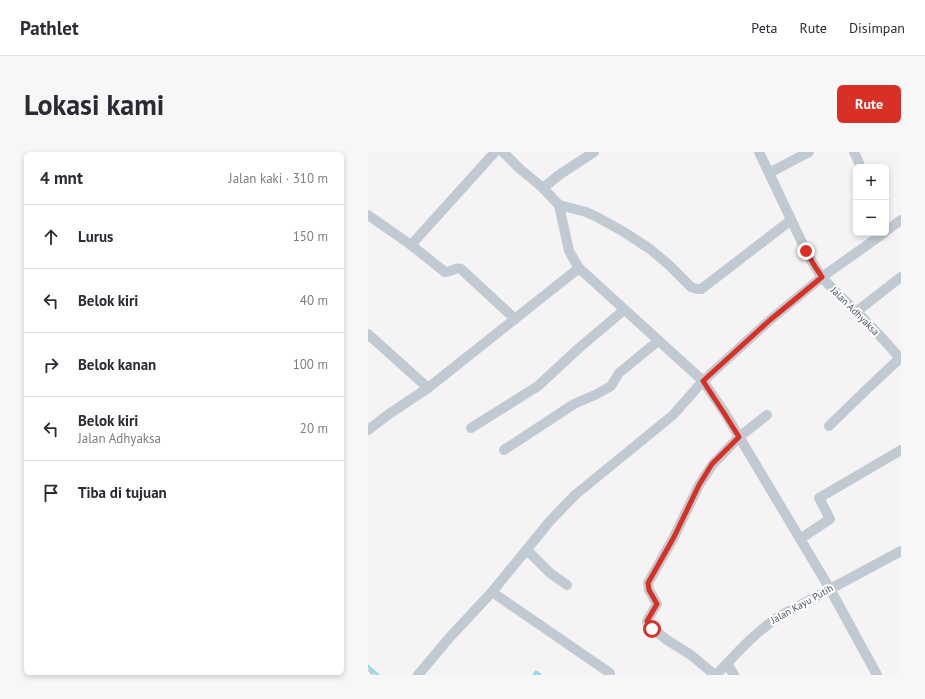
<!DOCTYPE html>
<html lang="id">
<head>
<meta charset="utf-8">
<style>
  body { margin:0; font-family:"PT Sans",sans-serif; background:#f7f7f7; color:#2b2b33 }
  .controls { position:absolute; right:12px; top:12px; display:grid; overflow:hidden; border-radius:6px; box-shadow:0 2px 6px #0003 }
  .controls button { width:36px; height:36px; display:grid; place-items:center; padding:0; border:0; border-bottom:1px solid #e1e1e2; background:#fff; color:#2b2b33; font:20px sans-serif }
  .stop { position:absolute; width:12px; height:12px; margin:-9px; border:3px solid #d93025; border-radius:50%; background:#fff }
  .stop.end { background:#d93025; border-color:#fff; box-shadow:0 1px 4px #0008 }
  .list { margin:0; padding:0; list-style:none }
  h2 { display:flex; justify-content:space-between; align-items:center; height:52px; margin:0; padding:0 16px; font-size:17px }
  h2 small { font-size:13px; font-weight:400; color:#7c7c81 }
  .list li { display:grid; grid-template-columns:26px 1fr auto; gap:12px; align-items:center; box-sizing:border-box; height:64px; padding:0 16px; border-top:1px solid #e1e1e2 }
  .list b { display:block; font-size:15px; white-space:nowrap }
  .list p { margin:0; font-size:13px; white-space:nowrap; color:#7c7c81 }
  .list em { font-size:13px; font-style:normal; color:#7c7c81 }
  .icon { flex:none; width:22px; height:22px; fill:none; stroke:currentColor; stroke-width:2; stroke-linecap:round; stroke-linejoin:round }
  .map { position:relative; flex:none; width:533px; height:523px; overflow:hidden; border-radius:6px }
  header { display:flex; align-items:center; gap:24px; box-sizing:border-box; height:56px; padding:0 20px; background:#fff; border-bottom:1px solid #e1e1e2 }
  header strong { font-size:19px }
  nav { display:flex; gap:22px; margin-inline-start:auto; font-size:14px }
  .intro { display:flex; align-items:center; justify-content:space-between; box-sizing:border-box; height:96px; padding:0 24px }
  h1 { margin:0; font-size:28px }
  .button { padding:10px 18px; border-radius:6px; background:#d93025; color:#fff; font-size:14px; font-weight:700 }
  main { display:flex; gap:24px; padding:0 24px }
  aside { flex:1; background:#fff; border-radius:6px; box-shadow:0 2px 6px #0003 }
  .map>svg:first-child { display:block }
</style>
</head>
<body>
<header>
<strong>Pathlet</strong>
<nav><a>Peta</a><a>Rute</a><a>Disimpan</a></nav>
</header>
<div class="intro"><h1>Lokasi kami</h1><a class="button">Rute</a></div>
<main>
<aside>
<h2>4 mnt<small>Jalan kaki · 310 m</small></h2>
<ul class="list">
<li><svg class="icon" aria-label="ahead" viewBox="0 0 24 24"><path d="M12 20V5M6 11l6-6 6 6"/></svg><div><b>Lurus</b></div><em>150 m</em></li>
<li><svg class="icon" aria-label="left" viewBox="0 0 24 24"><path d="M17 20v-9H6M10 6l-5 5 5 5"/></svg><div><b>Belok kiri</b></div><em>40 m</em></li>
<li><svg class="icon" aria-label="right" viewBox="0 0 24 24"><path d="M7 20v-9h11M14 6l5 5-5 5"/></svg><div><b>Belok kanan</b></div><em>100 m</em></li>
<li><svg class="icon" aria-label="left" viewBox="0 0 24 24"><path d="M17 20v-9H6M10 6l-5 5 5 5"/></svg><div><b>Belok kiri</b><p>Jalan Adhyaksa</p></div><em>20 m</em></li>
<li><svg class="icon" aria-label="arrive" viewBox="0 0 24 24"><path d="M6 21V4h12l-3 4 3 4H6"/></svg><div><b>Tiba di tujuan</b></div></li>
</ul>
</aside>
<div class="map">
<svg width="533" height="523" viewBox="0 0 533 523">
  <rect width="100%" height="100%" fill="#f5f3f3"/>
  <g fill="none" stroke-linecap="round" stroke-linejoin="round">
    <g stroke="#90daee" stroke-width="3">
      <path d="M0 514 10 523"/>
      <path d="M166 523 168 520 172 523"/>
    </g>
    <g stroke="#c1cad2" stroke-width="10">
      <path d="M135 0 152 17 175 36 191 53 201 99 211 116 335 229 402 168 454 125 516 81"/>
      <path d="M391 0 438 99C443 108 448 117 454 125 465 138 477 149 489 160 504 176 520 191 533 208"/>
      <path d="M486 0 491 11"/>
      <path d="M401 21 441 0"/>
      <path d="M175 36 191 23 226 0"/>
      <path d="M191 53 218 60 229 65 256 80 282 97 301 113 323 135 329 137H333L336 135 423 68"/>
      <path d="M0 63 43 93 77 120C83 121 87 114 93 117L147 167"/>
      <path d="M518 79 533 68"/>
      <path d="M43 93 127 0"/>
      <path d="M488 160 533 125"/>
      <path d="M0 182 60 236"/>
      <path d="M461 274 497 239 532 206"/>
      <path d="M103 276 170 234 211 196 256 158"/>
      <path d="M0 278 21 262 60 236 211 116"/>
      <path d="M136 298 206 252 229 242 243 234 251 221 290 189"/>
      <path d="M432 387 462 367 451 346 533 298"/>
      <path d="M159 398 182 421 199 433"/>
      <path d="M124 440 242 521"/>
      <path d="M359 512 366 523"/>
      <path d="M0 522 1 523"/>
      <path d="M50 523 82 485 124 440 182 369 207 343 305 263 335 229 357 261 462 437 509 523"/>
      <path d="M347 523 323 503 299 488 280 473 279 469 289 452 281 438 280 431 306 385 331 333 345 312 371 285 399 263"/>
      <path d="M348 523C368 502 387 480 412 464L533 399"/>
    </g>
  </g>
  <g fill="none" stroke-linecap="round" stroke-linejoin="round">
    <path stroke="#d93025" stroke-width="5" d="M284 477 280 473 279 469 289 452 281 438 280 431 306 385 331 333 344 312 371 285 356 261 335 229 402 168 454 125 446 113 438 99"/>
  </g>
  <g text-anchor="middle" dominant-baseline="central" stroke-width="4" stroke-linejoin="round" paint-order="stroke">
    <g font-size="10" fill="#4a5661" stroke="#fff">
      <text transform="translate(487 159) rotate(45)">Jalan Adhyaksa</text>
      <text transform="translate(434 452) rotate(-29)">Jalan Kayu Putih</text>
    </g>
  </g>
</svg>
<div class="controls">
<button>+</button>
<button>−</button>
</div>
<div class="stop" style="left:284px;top:477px"></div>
<div class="stop end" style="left:438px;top:99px"></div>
</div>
</main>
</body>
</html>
